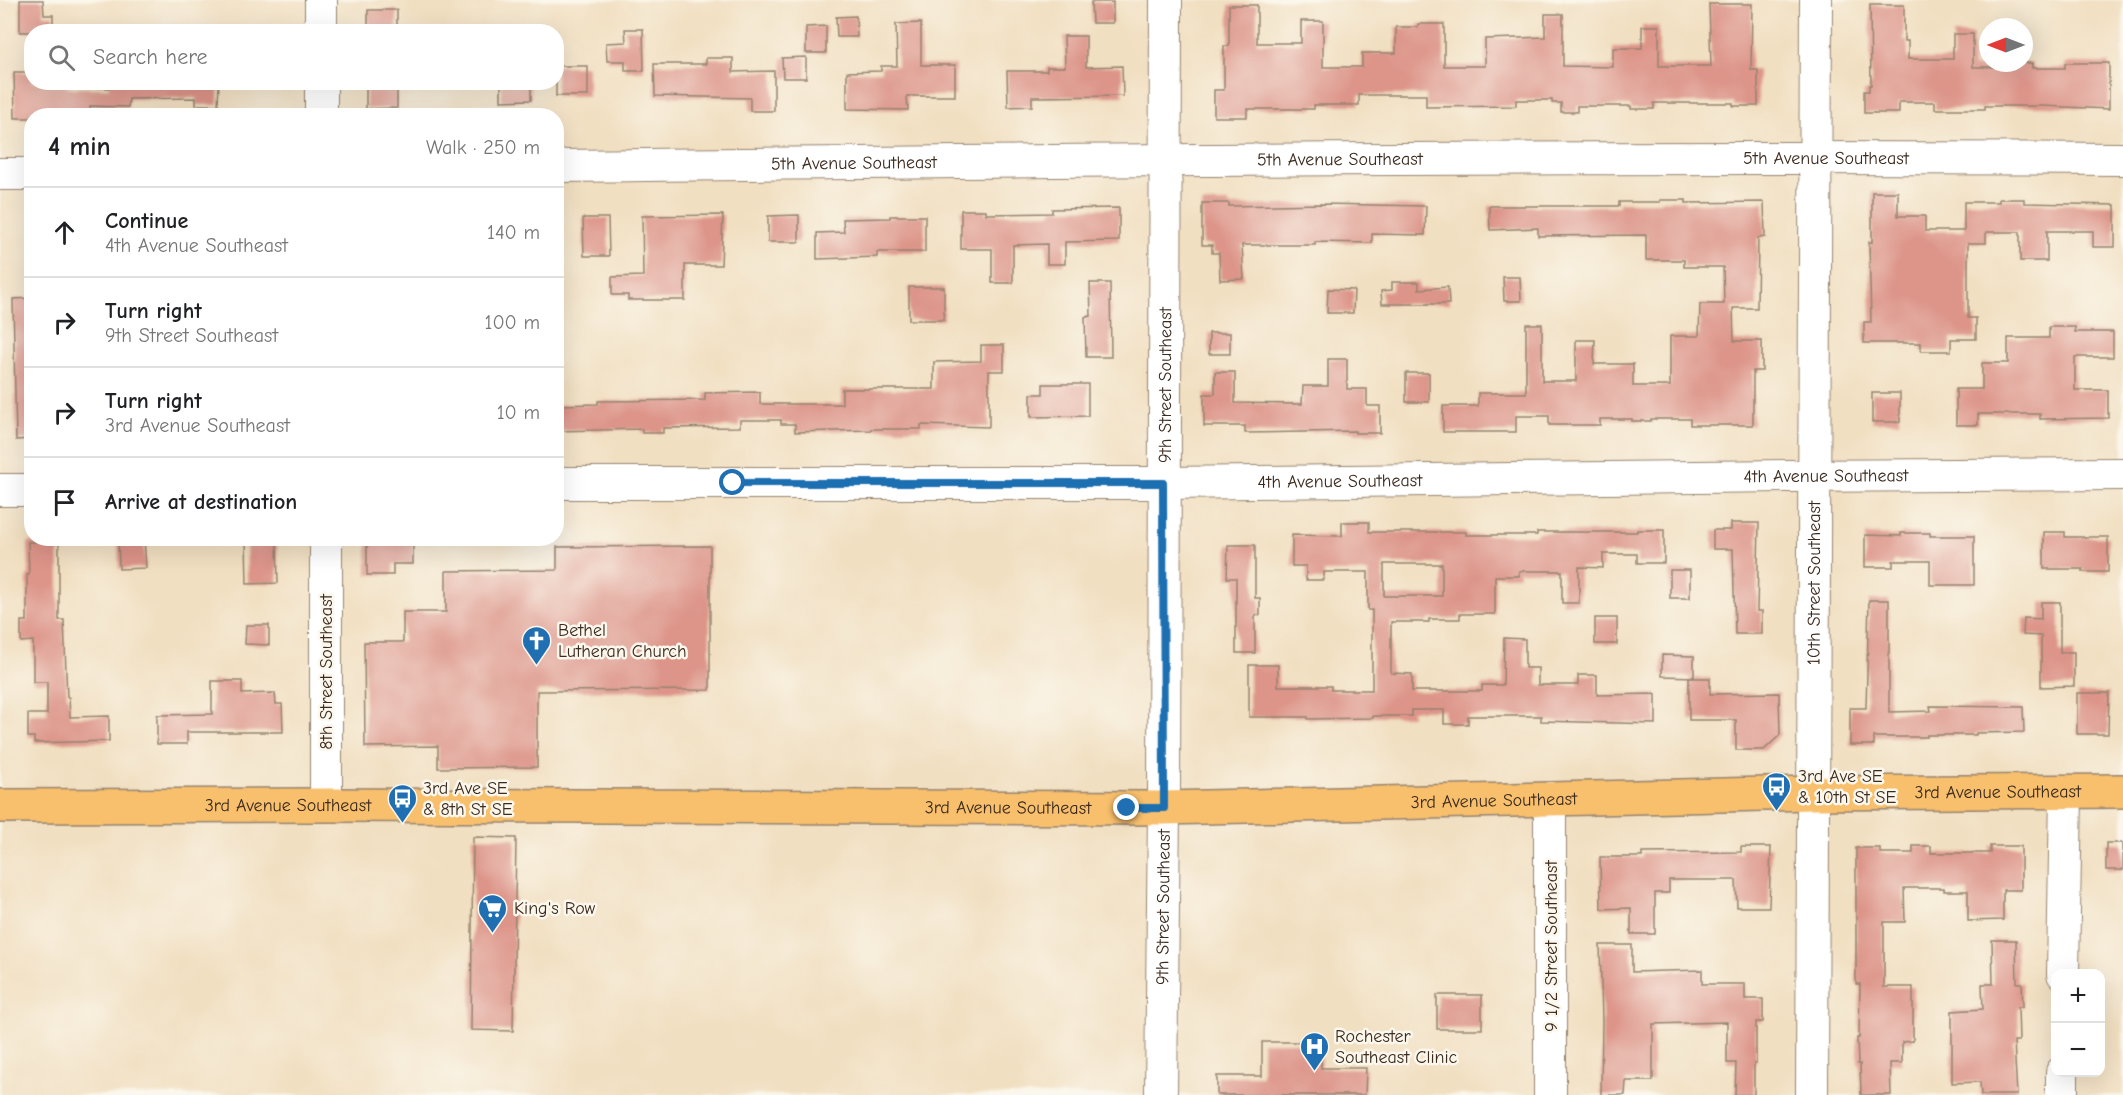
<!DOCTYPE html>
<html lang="en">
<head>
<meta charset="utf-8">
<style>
  body { margin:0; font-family:"Comic Neue",sans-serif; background:#f2f2f2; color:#202124 }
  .controls { position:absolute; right:18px; bottom:18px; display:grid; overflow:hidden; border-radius:12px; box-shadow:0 6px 24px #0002 }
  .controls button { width:54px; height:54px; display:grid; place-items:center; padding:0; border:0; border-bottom:2px solid #e0e0e0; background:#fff; color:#202124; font:30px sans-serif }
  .compass { position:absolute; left:1979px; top:18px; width:54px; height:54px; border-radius:50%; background:#fff; box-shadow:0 6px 24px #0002; rotate:270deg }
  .stop { position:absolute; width:18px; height:18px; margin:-14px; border:4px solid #1f6fb2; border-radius:50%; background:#fff }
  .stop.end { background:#1f6fb2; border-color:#fff; box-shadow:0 2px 6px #0008 }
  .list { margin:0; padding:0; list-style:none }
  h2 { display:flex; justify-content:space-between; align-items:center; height:78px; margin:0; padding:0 24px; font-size:26px }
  h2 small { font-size:20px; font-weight:400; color:#757577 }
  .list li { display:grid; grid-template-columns:39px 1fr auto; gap:18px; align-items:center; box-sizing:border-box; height:90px; padding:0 24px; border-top:2px solid #e0e0e0 }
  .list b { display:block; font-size:22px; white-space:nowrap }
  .list p { margin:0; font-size:20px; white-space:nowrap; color:#757577 }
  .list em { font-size:20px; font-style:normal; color:#757577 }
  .icon { flex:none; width:33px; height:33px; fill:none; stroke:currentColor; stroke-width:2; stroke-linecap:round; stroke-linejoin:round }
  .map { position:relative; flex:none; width:2123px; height:1095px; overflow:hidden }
  .search { position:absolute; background:#fff; box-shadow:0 6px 24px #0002; left:24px; top:24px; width:540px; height:66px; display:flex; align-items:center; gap:15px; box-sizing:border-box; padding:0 21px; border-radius:24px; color:#757577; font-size:22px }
  .panel { position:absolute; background:#fff; box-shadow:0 6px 24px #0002; left:24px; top:108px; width:540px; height:438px; border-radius:24px }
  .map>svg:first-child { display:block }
</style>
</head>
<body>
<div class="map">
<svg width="2123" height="1095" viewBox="0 0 2123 1095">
  <rect width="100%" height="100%" fill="#fbf7ec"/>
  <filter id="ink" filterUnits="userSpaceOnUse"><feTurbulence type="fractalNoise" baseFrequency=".0167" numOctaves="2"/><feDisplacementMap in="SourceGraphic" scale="12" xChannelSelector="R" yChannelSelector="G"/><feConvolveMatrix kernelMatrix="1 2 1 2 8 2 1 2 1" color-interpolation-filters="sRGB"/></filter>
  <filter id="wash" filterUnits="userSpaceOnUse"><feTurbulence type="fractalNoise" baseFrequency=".008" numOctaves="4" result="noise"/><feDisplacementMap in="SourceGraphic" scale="24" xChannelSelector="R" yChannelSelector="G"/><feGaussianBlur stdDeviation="1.35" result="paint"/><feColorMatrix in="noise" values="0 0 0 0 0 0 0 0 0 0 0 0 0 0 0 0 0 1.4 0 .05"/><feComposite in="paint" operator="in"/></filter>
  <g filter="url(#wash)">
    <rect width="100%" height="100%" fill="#f1dfc1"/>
    <g id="blocks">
      <g fill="#dd9489" fill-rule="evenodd">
        <path d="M20 0H43L44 15H53V32H20Z"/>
        <path d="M1091 2H1113V23H1092Z"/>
        <path d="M1709 4H1752L1751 70H1758V106H1733V103H1654V109H1631V106H1577V112H1561V103H1552V100H1516V106L1426 107V95H1359V105H1314V109H1247V117H1214V90H1224V46H1229V5H1257V43H1301V21H1323V67H1362V53H1396V27H1418V24H1444V66H1485V39L1545 37V14H1563V66L1613 67V48H1642V26H1659V66H1711Z"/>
        <path d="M1870 5H1904V41H1908V59H1953V34H1973V67H2014V63H2032V68H2065V63H2109V109L2043 106H1985V109H1935V102H1899V113H1864V91H1869V85H1871Z"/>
        <rect x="368" y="10" width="29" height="22"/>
        <path d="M856 16 857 37H837L836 17Z"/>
        <path d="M921 23V65H955V96H907L908 110 847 109V72L881 71V66H897L896 24Z"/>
        <path d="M826 26V53H806V27Z"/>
        <path d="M625 29H643L644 71H625V61H607L606 43 626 42Z"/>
        <path d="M1064 36H1086V67L1122 66 1123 96 1032 97V106L1008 107 1007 71H1047V67H1065Z"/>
        <path d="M806 57V78H783L782 58Z"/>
        <path d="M706 58H733V72L774 71V111H750V98L655 96 654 64H706Z"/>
        <rect x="556" y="66" width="32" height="30"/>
        <path d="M14 72H32V82H67V88H109V82H219L218 105H196V98L129 99 128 107 90 106 91 116H32V118H15Z"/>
        <path d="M366 82H397V108L366 109Z"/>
        <path d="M501 82H531V100L501 101Z"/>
        <path d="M1872 192H1898V216H1925V231H1964V202H1999V199H2024V203L2115 205V247H2093V231H2047V261H2020V232H1986V243H1968V318H1976V339H1951V351H1921V343H1864V322H1871L1869 242H1872Z"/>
        <path d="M1660 200H1686V203L1764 202 1765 237 1758 238 1757 308H1733L1734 341H1762V371H1753V425H1690V419H1651V421H1632V419H1600V425H1549V416H1516V432H1443V406H1478V393H1526V324H1542V381H1576V340H1595L1594 364H1633V386H1670V336H1699L1700 304H1724L1723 267H1684V260H1646V235L1538 236V228L1490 230 1489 206H1619V202H1660Z"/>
        <path d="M1202 203H1229V206L1321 204 1426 206 1425 235 1372 234V243L1315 242V245H1242L1244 279 1220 280 1219 253H1212V245H1202Z"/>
        <path d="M1119 208V241L1065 242V264H1047V244L1013 245V283H992V249H961V210H986V214L1052 213V209Z"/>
        <path d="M723 215 721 265H685V300H628V295H612V277L643 276 642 216Z"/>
        <path d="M799 215V242H768V216Z"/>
        <path d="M890 216H925V252H877V257L817 259V233L844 232 843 219 890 218Z"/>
        <path d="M583 218H608L609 256H584Z"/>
        <path d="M1503 277H1520L1521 301H1504Z"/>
        <path d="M1392 282H1419V289L1448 287 1449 304H1382L1381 291 1392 290Z"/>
        <path d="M1090 283H1110L1111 357H1086L1085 317 1091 316Z"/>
        <rect x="909" y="287" width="35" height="33"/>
        <path d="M1328 289 1354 290 1353 313H1327Z"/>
        <path d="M32 298V439L16 440 13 299Z"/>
        <path d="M2049 327H2075V332H2113V357H2075V390H2108V418L2040 419V414H1978V425H1956V389H1982V363H2008V338H2049Z"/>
        <rect x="1209" y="333" width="21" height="21"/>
        <path d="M981 345H1004V371H989V427L921 425V429H871V430L795 432V424H781V420H740V427L663 428V433H642V429L556 431V405L598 404V401L705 400V393L760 392V404H842V389H934V362L981 361Z"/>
        <path d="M1328 359H1347V389H1367V406H1380V433H1355V431L1245 433V426H1204V394H1215V372H1235V403L1302 404 1303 386H1328Z"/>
        <rect x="1406" y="373" width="23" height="29"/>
        <path d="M1043 384H1088V416L1031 417V394H1043Z"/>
        <rect x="1872" y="393" width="28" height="29"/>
        <path d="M1342 522H1369V532H1466V535H1537V532H1637V530H1664V563H1637V554H1603V568L1579 567V603H1562V571H1519V576H1495V614H1460V619H1429V622H1391V673L1412 674V691H1482V685H1503L1504 638 1525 639V668H1538V685H1578V675H1597V695L1656 694V724L1541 721V716H1468V724H1444V710H1412V716H1373V718L1308 719V717H1249V665H1278V686H1331V690H1372V610H1368V572H1324V580H1306V566H1292V535L1342 536ZM1384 564H1442V596H1384Z"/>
        <path d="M1731 523H1759L1757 611H1762V634H1735L1733 549H1713V530H1731Z"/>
        <path d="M2044 532H2065V537H2108V572H2083V569H2044Z"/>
        <path d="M1901 533H1930V536H1974V585H1930V561H1893V567H1865V535L1901 536Z"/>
        <path d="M118 538H144L146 568 119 569Z"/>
        <path d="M246 540H277L278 583 247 584Z"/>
        <path d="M59 541V620H64L67 697H69L70 717 109 716V741L34 743V737H28V714H47V682H33V641L21 642V621H27V575H29L28 542Z"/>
        <path d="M367 542H413V564H393V575H367Z"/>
        <path d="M1228 545H1255V598H1260V615H1255V653H1236V578H1227Z"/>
        <path d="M710 546V690L537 691V767L438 768V746L365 747 364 642H403V612H446V571L557 570V547Z"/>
        <rect x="1670" y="570" width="20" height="28"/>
        <path d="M1869 600H1889V712L1931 711 1930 706 2023 707 2024 732 1976 733V735H1927V737H1874V745H1850V708H1866Z"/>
        <path d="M2041 602H2060V652H2074V686L2041 687V636L2023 635 2024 618 2041 619Z"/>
        <rect x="1595" y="618" width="22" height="26"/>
        <path d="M246 625H269V645L245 644Z"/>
        <path d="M1662 655 1694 656V677L1662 676Z"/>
        <path d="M1689 678H1710V694L1779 693 1780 735 1764 750H1736V720H1689Z"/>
        <path d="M212 681H242V694L275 693 276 704H282L283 732H187V744H157V715L212 714Z"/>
        <path d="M2077 693H2109L2108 734H2077Z"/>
        <path d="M473 837 516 838 513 1031 471 1030Z"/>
        <rect x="2106" y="843" width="17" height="27"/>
        <path d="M1913 846H1931V853H1990V846H2021V890H2003V920L1968 921V891H1944V888H1904L1905 922H1884V987H1913V1041L1902 1042V1063H1890L1891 1095H1861L1860 1064H1858L1857 1038H1859L1860 984H1856V848H1880V853H1913Z"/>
        <path d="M1741 847H1771L1769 907H1737L1736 880H1669V893H1655V934H1631V908L1601 909 1600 857H1642V853L1741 852Z"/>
        <path d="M1992 940H2016L2017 983H2022L2023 1007H2018L2019 1041H2014L2017 1095H1981L1980 1082 1952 1083V1011L1983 1009 1982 984H1993Z"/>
        <path d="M1600 945H1632V972L1702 970V984H1745V999H1763V1022H1756V1063H1754V1095H1735L1736 1063H1727V1022L1653 1024V1081H1626L1625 1095H1601L1602 1020Z"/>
        <rect x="1437" y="995" width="45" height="34"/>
        <path d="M1262 1042H1321V1068H1366L1365 1095H1217V1076H1262Z"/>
      </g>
    </g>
  </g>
  <g filter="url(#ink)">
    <use href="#blocks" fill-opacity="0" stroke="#968470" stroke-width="1.5"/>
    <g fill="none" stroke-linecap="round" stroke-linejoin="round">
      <defs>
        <g id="minor">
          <path d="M321 0V32"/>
          <path d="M321 82V116"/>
          <path id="s1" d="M556 166C1079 160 1601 156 2123 159"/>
          <path d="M0 174H32"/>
          <path id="s2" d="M556 483H1163L1786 476 2123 474"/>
          <path d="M0 490H32"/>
          <path d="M326 538V805"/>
          <path d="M1550 798V1095"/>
          <path d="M2063 974 2066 791"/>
          <path id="s3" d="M1161 1095 1164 808 1166 0"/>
          <path id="s4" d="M1812 1095 1816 0"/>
          <path d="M2062 1095V1072"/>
        </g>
        <g id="major">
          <path id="s5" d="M0 806 326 805 1164 808 1813 793 2123 791"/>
        </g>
      </defs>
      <use href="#minor" stroke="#968470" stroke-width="34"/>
      <use href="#major" stroke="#968470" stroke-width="36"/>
      <use href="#minor" stroke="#fff" stroke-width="32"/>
      <use href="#major" stroke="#f8bf6c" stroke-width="33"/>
    </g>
  </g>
  <g fill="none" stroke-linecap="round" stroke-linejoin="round" filter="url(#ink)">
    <path stroke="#1f6fb2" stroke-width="8" d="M733 483H1163L1164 808H1127"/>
  </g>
  <defs>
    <symbol id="church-pin" viewBox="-11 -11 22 30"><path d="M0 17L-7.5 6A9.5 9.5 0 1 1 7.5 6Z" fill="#1f6fb2" stroke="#fbf7ec"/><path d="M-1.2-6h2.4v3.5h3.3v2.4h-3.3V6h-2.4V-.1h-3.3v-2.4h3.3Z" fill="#fff"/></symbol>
    <symbol id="bus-pin" viewBox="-11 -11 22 30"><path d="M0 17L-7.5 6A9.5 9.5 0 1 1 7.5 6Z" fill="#1f6fb2" stroke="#fbf7ec"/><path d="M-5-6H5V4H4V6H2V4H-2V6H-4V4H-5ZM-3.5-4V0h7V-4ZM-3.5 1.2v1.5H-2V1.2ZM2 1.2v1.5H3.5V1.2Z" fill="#fff"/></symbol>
    <symbol id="supermarket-pin" viewBox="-11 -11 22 30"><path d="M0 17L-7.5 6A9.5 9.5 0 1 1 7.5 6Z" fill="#1f6fb2" stroke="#fbf7ec"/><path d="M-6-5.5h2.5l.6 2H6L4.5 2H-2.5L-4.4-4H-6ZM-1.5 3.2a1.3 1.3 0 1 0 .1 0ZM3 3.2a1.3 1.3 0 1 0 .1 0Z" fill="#fff"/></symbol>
    <symbol id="hospital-pin" viewBox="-11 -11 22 30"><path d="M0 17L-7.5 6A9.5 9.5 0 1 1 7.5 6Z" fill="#1f6fb2" stroke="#fbf7ec"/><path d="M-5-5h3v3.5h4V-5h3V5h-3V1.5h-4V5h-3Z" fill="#fff"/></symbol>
  </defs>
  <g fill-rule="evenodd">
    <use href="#church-pin" x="520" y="624" width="33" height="45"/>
    <use href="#bus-pin" x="1760" y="770" width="33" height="45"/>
    <use href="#bus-pin" x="386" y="782" width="33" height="45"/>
    <use href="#supermarket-pin" x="476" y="892" width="33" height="45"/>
    <use href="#hospital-pin" x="1298" y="1030" width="33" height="45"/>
  </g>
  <g text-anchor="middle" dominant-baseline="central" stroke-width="5" stroke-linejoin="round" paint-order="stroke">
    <g font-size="18" fill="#3b2a1e" stroke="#fbf7ec">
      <text stroke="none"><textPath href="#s1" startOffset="1270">5th Avenue Southeast</textPath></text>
      <text stroke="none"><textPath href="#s1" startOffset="784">5th Avenue Southeast</textPath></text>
      <text stroke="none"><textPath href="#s1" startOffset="298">5th Avenue Southeast</textPath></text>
      <text stroke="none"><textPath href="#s3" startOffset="710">9th Street Southeast</textPath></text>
      <text stroke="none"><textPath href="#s2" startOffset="1270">4th Avenue Southeast</textPath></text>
      <text stroke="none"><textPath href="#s2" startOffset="784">4th Avenue Southeast</textPath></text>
      <text stroke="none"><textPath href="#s4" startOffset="512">10th Street Southeast</textPath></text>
      <text transform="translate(326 672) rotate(-90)">8th Street Southeast</text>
      <text stroke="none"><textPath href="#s5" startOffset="1998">3rd Avenue Southeast</textPath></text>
      <text stroke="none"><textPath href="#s5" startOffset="1494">3rd Avenue Southeast</textPath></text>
      <text stroke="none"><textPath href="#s5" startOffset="288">3rd Avenue Southeast</textPath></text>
      <text stroke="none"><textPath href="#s5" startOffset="1008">3rd Avenue Southeast</textPath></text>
      <text stroke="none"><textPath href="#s3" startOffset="188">9th Street Southeast</textPath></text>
      <text transform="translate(1551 946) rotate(-90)">9 1/2 Street Southeast</text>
    </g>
    <g font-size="18" fill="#3b2a1e" stroke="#fbf7ec" text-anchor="start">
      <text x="558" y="630">Bethel<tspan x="558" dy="21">Lutheran Church</tspan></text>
      <text x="1798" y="776">3rd Ave SE<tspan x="1798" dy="21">&amp; 10th St SE</tspan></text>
      <text x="423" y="788">3rd Ave SE<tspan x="423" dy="21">&amp; 8th St SE</tspan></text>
      <text x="514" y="908">King's Row</text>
      <text x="1335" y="1036">Rochester<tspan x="1335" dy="21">Southeast Clinic</tspan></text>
    </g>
  </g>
</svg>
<div class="controls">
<button>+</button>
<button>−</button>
</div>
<svg class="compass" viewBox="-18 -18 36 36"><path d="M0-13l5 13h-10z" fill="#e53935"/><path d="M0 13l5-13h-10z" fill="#757577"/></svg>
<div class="stop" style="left:733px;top:483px"></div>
<div class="stop end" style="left:1127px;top:808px"></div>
<div class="search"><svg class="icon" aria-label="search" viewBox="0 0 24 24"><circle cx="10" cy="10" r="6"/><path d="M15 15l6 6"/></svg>Search here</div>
<section class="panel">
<h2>4 min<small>Walk · 250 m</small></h2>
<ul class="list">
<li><svg class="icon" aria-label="ahead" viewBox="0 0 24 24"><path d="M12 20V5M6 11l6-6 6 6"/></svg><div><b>Continue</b><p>4th Avenue Southeast</p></div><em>140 m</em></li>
<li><svg class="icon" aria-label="right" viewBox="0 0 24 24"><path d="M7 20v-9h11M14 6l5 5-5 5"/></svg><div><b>Turn right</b><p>9th Street Southeast</p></div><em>100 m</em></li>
<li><svg class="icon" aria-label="right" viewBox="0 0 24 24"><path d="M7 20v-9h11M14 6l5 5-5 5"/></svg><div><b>Turn right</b><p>3rd Avenue Southeast</p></div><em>10 m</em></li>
<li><svg class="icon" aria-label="arrive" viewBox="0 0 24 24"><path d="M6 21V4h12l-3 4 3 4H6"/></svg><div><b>Arrive at destination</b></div></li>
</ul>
</section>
</div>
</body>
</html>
